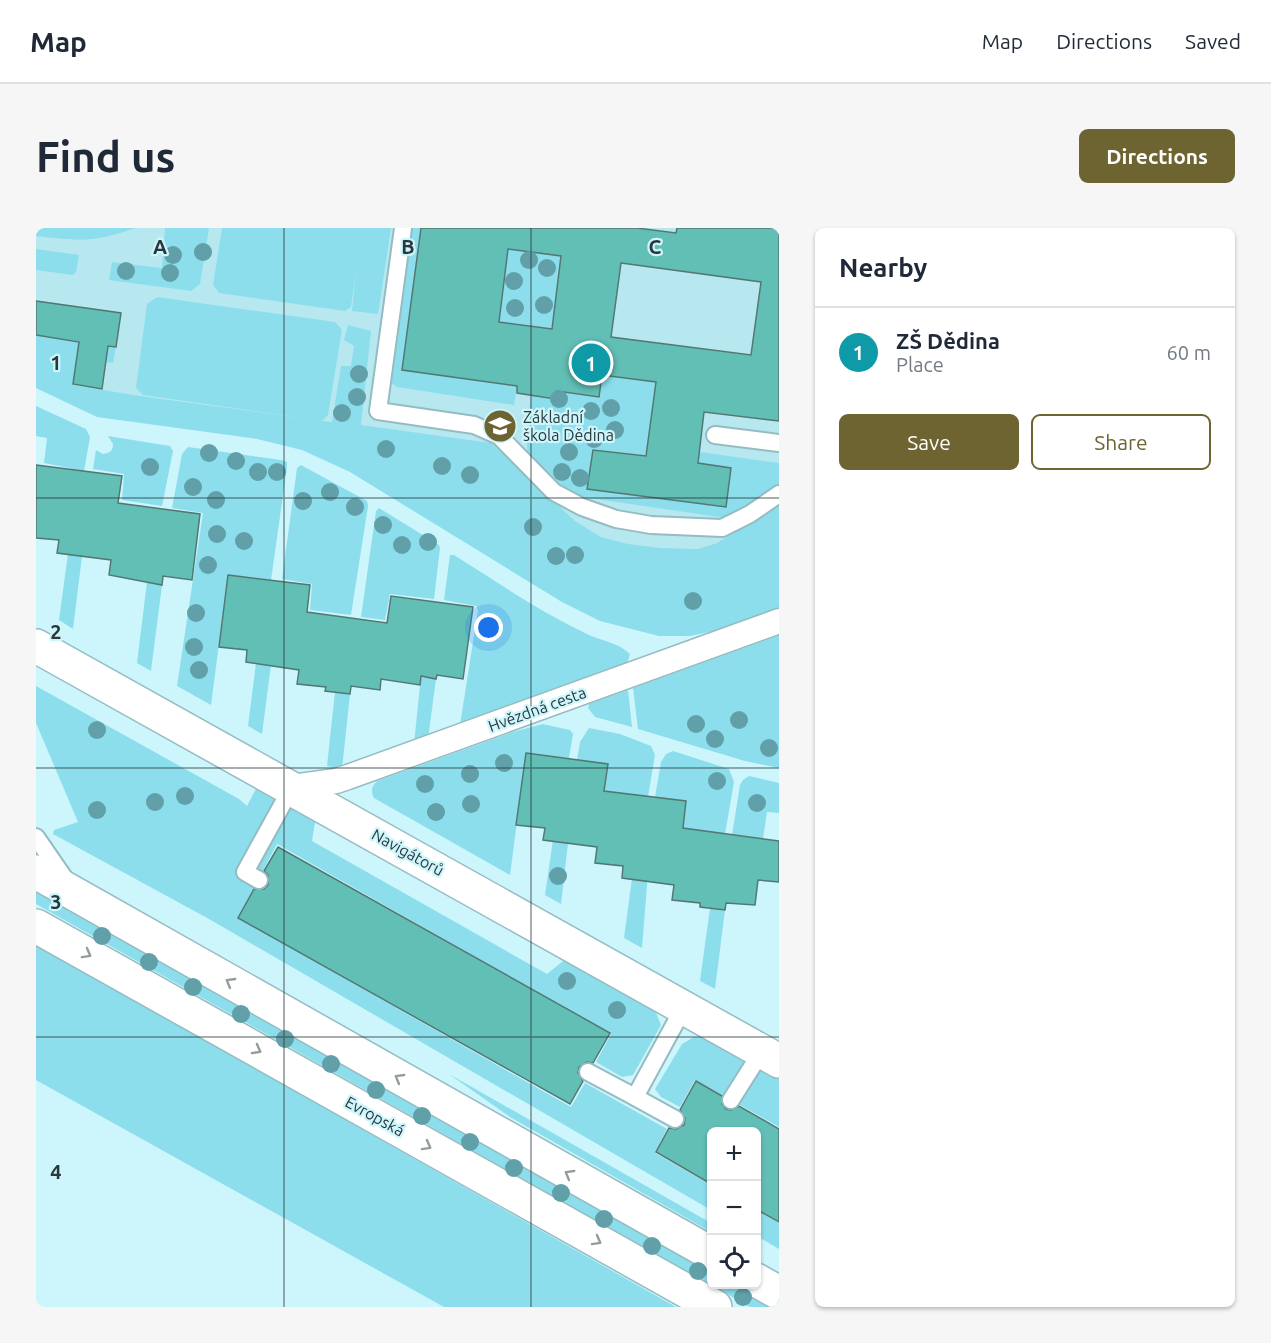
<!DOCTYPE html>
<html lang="en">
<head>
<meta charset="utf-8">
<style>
  body { margin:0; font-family:Ubuntu,sans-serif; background:#f6f6f7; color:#1f2937 }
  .controls { position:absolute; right:18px; bottom:18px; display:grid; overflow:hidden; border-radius:9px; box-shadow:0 2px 4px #0004 }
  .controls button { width:54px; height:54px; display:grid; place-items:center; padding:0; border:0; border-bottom:2px solid #e0e1e3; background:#fff; color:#1f2937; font:30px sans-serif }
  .you { position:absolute; left:453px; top:400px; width:21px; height:21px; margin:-15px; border:4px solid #fff; border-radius:50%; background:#1a73e8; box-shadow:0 0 0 9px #1a73e833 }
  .badge { display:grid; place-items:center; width:39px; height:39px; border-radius:50%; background:#6d6431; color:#fff; font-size:20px; font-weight:700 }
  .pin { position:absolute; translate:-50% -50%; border:3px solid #fff; box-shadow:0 2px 6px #0006 }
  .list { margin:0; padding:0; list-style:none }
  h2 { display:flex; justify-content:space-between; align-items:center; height:78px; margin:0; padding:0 24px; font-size:26px }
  h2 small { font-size:20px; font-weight:400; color:#747a83 }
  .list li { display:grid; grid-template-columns:39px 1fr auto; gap:18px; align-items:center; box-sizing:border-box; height:90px; padding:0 24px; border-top:2px solid #e0e1e3 }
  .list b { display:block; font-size:22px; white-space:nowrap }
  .list p { margin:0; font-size:20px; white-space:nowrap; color:#747a83 }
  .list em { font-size:20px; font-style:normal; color:#747a83 }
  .actions { display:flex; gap:12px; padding:18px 24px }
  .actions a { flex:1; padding:14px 0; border:2px solid #6d6431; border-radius:9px; text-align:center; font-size:21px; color:#6d6431 }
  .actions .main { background:#6d6431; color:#fff }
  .icon { flex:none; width:33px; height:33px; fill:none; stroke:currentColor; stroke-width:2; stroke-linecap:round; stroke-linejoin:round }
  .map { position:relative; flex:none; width:743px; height:1079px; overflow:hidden; border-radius:9px }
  header { display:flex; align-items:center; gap:36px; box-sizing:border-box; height:84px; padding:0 30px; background:#fff; border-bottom:2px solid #e0e1e3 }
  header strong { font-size:28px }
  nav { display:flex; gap:33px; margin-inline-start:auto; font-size:21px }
  .intro { display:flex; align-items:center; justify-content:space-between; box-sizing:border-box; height:144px; padding:0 36px }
  h1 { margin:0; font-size:42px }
  .button { padding:15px 27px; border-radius:9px; background:#6d6431; color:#fff; font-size:21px; font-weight:700 }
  main { display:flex; gap:36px; padding:0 36px }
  aside { flex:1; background:#fff; border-radius:9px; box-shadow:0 2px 4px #0004 }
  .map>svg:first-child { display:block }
</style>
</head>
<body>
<header>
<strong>Map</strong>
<nav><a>Map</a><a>Directions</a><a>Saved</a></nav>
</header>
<div class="intro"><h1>Find us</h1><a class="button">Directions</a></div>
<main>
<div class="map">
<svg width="743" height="1079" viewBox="0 0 743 1079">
  <rect width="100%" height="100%" fill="#cdf5fc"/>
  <path fill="#b7e8f0" d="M0 0H743V375L321 230 0 148Z"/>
  <g fill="#8cdeec">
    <path d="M0 0H99C58 15 42 13 0 8Z"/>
    <path d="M129 0H173L164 56 155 63 73 52 76 34 126 40Z"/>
    <path d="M186 0H355L342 86 316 83 320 43 315 79 309 83 183 65 177 57Z"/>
    <path d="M373 0H385L366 142 481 158 478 177 361 159 354 154 352 148Z"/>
    <path d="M0 21 43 27 40 44 37 47 0 42Z"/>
    <path d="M472 21 525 28 516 101 463 94Z"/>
    <path d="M121 69 299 94 306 102 292 187 286 193 296 194 305 138H315L318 118 308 112 312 97 335 103 325 197 455 215 539 293 565 309 592 316 624 320 662 321 681 315 743 276V384L706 397 654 408H623L564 393 526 374 314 244 266 222 221 211 61 189 0 160V107L80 119 77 135 41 130 38 157 97 167 274 191 107 167 100 160 111 76Z"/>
    <path d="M566 147 620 154 610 228 557 222 552 260 690 279 695 240 655 235 657 223 743 235V258L690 290 546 269C534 263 501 241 494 230 486 217 495 176 496 160L563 169Z"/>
    <path d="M0 178 50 201 54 209 48 243 8 235 11 210 0 208Z"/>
    <path d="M72 208 134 218 137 223 126 278 86 272 88 246 57 241 60 222 67 226C74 225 77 223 77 216Z"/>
    <path d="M152 219 245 232 251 234V239L235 352 192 347 175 477 141 458 167 285 136 280 146 226Z"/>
    <path d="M265 237 331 273 332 278 315 387 274 382 276 356 246 351 261 240Z"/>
    <path d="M343 280 403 317 404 320 398 371 354 366 349 392 325 389 340 283Z"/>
    <path d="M33 318 47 320 37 401 23 392Z"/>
    <path d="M414 327H418C461 354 503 383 549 405 564 413 582 414 594 426L591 436 424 497 442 382 440 378 408 372Z"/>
    <path d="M111 354 126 357 115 443 101 435Z"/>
    <path d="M743 407V540L709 533 602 501 597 460Z"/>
    <path d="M221 427 236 429 226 506 212 498Z"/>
    <path d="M385 448 400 451 392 511 378 516Z"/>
    <path d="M0 458 203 571 211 578 222 557 280 588 276 613 511 746 531 730 619 782 625 797 597 847 586 849 560 834 575 806 241 616 202 690 535 879 549 855 631 901 619 925 675 957V982L173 691 17 606 18 602 42 594 0 495Z"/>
    <path d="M592 462 596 499 559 489 552 480 553 476Z"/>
    <path d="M299 464 314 466 306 541 291 538Z"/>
    <path d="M507 496 534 502 537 506 533 530 490 525 474 647 338 570C334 563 336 558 341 553L477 504Z"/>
    <path d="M553 500 584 506 615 518 619 527 612 569 568 563 572 536 541 532 544 514Z"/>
    <path d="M637 523 693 541 698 554 689 606 647 600 650 573 619 569 625 534 630 526Z"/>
    <path d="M713 548 743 555V585L731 584 727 611 696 607 704 557 707 552Z"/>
    <path d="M518 605 533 607 525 676 509 667Z"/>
    <path d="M597 643 612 645 606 720 588 710Z"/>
    <path d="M0 663 675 1045 676 1056 697 1057 737 1079H714L0 676Z"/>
    <path d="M674 680 689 682 679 761 664 753Z"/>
    <path d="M0 717 640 1079H408L0 852Z"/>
    <path d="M658 809 671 810 743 851V899L659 852 644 879 625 869 619 861 646 816Z"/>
    <path d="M413 846 675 995V1004L474 889Z"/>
    <path d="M721 982 743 995V1021L721 1008Z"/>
  </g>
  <g fill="#62bfb6" stroke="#537874" stroke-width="1.5" fill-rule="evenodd">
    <path d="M385 0H601L640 5 641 0H743V193L668 184 662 235 695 240 690 279 551 261 557 222 610 228 620 154 566 147 563 169 521 163 519 171 481 165V158L366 142ZM472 21 525 28 516 101 463 94ZM585 35 725 54 715 127 575 109Z"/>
    <path d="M0 73 85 85 80 119 72 118 66 161 37 156 43 114 0 107Z"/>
    <path d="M0 237 86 248 82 275 164 286 156 352 127 348 126 357 73 347 75 332 21 325 23 312 0 310Z"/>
    <path d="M192 347 274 357 271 384 351 395 355 368 437 379 427 451 401 447 400 451 385 448 384 457 345 451 344 462 315 458 314 466 289 463 290 459 261 456 263 442 210 434 211 422 183 419Z"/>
    <path d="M490 525 572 536 568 563 650 573 647 600 743 613V654L722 652 719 677 690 675 689 682 664 679V675L636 672 638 657 586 650 587 638 559 635 561 619 507 612 509 600 480 597Z"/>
    <path d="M242 619 574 805 557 835 551 834 543 839 542 845 547 853 534 876 202 690 218 661H228L232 657V647L228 643Z"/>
    <path d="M660 853 686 868V876L690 881 695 882 703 878 743 901V994L720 981V903H675V956L620 924 633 900 640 901 648 897 649 890 644 882Z"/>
  </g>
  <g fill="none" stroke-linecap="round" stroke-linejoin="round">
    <defs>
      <g id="service">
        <path d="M367 0 342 183 438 197 463 208 518 264 546 279 580 291 615 297 686 300 714 286 743 266"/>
        <path d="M679 207 743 215"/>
        <path d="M0 609 31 654"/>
        <path d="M223 652 209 644 256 559"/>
        <path d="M552 844 599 869"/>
        <path d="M695 872 726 823"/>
        <path d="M639 891 599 869 648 779"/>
      </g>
      <path id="pedestrian" d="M256 559 300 553 312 549 743 393"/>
      <path id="minor" d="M0 418 743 833"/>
      <g id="primary">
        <path d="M0 644 676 1026"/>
        <path d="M0 698 679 1079"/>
        <path d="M720 1052 743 1065"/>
      </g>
    </defs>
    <use href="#service" stroke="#95bcc2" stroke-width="20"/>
    <use href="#pedestrian" stroke="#95bcc2" stroke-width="27"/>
    <use href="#minor" stroke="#95bcc2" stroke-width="36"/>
    <use href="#primary" stroke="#95bcc2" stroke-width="36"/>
    <use href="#service" stroke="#fff" stroke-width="16"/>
    <use href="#pedestrian" stroke="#fff" stroke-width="24"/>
    <use href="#minor" stroke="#fff" stroke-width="33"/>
    <use href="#primary" stroke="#fff" stroke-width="33"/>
  </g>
  <g fill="#61a0a9">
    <circle cx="167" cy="24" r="9"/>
    <circle cx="137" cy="27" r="9"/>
    <circle cx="493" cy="32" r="9"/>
    <circle cx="511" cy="40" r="9"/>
    <circle cx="90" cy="43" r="9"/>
    <circle cx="134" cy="45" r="9"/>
    <circle cx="478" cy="53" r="9"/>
    <circle cx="508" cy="77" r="9"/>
    <circle cx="479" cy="80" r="9"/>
    <circle cx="323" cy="146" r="9"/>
    <circle cx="321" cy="169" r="9"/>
    <circle cx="523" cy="171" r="9"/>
    <circle cx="575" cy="180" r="9"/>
    <circle cx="555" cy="183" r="9"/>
    <circle cx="306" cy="185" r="9"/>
    <circle cx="579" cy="202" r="9"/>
    <circle cx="558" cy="211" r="9"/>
    <circle cx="350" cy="221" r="9"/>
    <circle cx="533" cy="224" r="9"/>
    <circle cx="173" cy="225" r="9"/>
    <circle cx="200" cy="233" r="9"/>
    <circle cx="406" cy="238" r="9"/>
    <circle cx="114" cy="239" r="9"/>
    <circle cx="222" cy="244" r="9"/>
    <circle cx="241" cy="244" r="9"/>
    <circle cx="526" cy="244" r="9"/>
    <circle cx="434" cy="247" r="9"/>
    <circle cx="544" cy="250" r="9"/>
    <circle cx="157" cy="259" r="9"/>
    <circle cx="294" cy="264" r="9"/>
    <circle cx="180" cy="272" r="9"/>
    <circle cx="267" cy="273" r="9"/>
    <circle cx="319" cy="279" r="9"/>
    <circle cx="347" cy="297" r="9"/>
    <circle cx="497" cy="299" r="9"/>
    <circle cx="181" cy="306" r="9"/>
    <circle cx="208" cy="313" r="9"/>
    <circle cx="392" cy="314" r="9"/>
    <circle cx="366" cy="317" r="9"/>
    <circle cx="539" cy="327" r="9"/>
    <circle cx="520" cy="328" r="9"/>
    <circle cx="172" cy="337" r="9"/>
    <circle cx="657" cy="373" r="9"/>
    <circle cx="160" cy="385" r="9"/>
    <circle cx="158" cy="419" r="9"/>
    <circle cx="163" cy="442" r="9"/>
    <circle cx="703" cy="492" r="9"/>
    <circle cx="660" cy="496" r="9"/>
    <circle cx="61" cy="502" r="9"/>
    <circle cx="679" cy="511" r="9"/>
    <circle cx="733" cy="520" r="9"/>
    <circle cx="468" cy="535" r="9"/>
    <circle cx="434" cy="546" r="9"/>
    <circle cx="681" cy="553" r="9"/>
    <circle cx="389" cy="556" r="9"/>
    <circle cx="149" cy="568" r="9"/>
    <circle cx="119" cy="574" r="9"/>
    <circle cx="721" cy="575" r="9"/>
    <circle cx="435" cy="576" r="9"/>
    <circle cx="61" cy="582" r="9"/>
    <circle cx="400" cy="584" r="9"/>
    <circle cx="522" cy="648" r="9"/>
    <circle cx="66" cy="708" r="9"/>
    <circle cx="113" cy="734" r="9"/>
    <circle cx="531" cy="753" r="9"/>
    <circle cx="157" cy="759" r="9"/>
    <circle cx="581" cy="782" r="9"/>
    <circle cx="205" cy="786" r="9"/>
    <circle cx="249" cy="811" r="9"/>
    <circle cx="295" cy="836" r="9"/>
    <circle cx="340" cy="862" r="9"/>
    <circle cx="386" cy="888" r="9"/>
    <circle cx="434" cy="914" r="9"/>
    <circle cx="478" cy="940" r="9"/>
    <circle cx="525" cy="965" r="9"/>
    <circle cx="568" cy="991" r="9"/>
    <circle cx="616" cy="1018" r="9"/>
    <circle cx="662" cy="1043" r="9"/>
    <circle cx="707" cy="1069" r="9"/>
  </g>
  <defs><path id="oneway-chevron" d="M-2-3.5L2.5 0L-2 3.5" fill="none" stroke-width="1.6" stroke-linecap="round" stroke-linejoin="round" transform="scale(1.5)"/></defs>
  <g stroke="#949c9d">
    <use href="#oneway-chevron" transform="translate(51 726) rotate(29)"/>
    <use href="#oneway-chevron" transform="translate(194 754) rotate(-150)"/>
    <use href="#oneway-chevron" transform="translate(221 822) rotate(29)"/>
    <use href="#oneway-chevron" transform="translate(363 850) rotate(-150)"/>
    <use href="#oneway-chevron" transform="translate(391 918) rotate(29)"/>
    <use href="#oneway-chevron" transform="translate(533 946) rotate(-150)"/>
    <use href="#oneway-chevron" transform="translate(561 1013) rotate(29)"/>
  </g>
  <path fill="none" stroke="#29383b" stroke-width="1.5" stroke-opacity="0.55" d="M248 0V1079M495 0V1079M0 270H743M0 540H743M0 809H743"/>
  <defs>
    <symbol id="school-disc" viewBox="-11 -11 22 22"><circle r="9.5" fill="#6d6431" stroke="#cdf5fc"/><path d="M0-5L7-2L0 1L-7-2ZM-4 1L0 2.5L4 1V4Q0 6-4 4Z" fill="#fff"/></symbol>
  </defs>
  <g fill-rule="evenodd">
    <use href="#school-disc" x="445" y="179" width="38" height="38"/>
  </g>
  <g text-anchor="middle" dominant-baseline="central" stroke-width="4.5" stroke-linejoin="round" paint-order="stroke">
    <g font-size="16" fill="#29383b" stroke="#cdf5fc" text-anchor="start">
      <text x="487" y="189">Základní<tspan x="487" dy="18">škola Dědina</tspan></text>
    </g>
    <g font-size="16" fill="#29383b" stroke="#cdf5fc">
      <text transform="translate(501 481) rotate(-20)">Hvězdná cesta</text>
      <text transform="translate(372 624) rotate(29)">Navigátorů</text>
      <text transform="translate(339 888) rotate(29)">Evropská</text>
    </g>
  </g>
  <g font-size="20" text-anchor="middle" font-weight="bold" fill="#29383b" stroke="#cdf5fc" stroke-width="4.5" stroke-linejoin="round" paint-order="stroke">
    <text x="124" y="26">A</text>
    <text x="372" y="26">B</text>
    <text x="619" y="26">C</text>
    <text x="20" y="142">1</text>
    <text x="20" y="411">2</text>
    <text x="20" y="681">3</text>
    <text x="20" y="951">4</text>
  </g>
</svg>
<div class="controls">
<button>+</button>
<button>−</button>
<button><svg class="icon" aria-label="locate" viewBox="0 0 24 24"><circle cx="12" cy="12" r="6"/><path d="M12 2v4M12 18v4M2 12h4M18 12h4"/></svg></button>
</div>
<div class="you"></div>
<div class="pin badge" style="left:555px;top:135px;background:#0f9aa8">1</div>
</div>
<aside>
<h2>Nearby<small></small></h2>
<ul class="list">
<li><span class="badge" style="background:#0f9aa8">1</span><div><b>ZŠ Dědina</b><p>Place</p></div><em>60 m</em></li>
</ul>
<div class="actions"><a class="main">Save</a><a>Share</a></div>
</aside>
</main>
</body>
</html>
